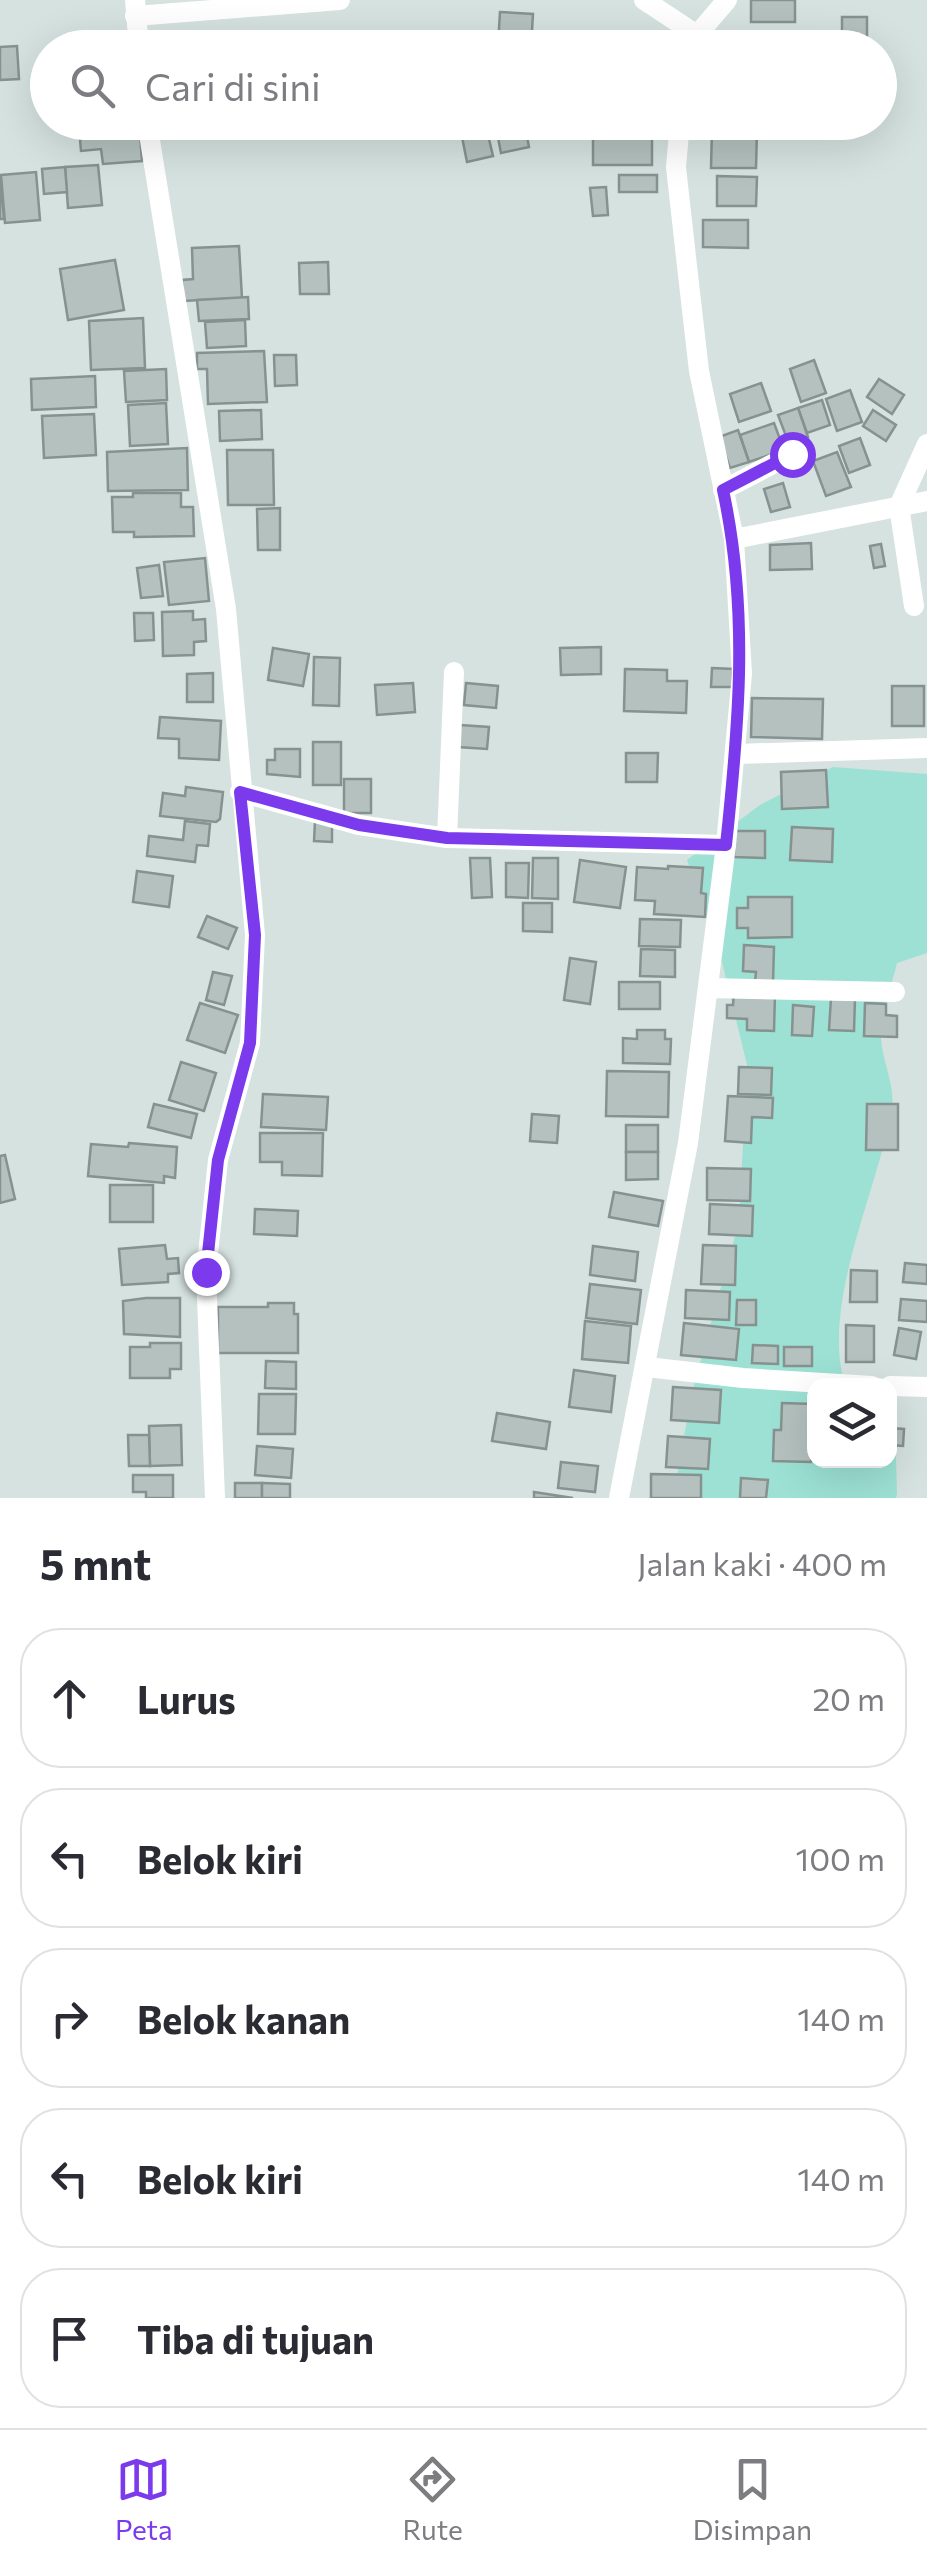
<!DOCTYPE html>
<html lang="id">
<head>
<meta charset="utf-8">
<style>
  body { margin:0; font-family:Commissioner,sans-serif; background:#f7f7f7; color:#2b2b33 }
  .controls { position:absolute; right:30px; bottom:30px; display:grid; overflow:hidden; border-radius:20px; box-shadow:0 10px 40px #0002 }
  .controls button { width:90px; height:90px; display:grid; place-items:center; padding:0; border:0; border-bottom:2px solid #e1e1e2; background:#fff; color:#2b2b33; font:50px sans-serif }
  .stop { position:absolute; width:30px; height:30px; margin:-22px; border:8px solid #7c3aed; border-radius:50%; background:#fff }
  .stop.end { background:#7c3aed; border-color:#fff; box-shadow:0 2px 10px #0008 }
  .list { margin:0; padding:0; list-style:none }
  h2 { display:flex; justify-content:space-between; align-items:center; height:130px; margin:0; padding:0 40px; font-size:42px }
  h2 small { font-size:32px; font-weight:400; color:#7c7c81 }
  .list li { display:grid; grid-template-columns:65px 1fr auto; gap:30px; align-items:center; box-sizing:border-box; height:140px; margin:0 20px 20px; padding:0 20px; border:2px solid #e1e1e2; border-radius:40px }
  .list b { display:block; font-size:38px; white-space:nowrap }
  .list em { font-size:32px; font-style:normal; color:#7c7c81 }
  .icon { flex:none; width:55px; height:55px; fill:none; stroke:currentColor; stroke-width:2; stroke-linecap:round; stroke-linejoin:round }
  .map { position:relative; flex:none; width:927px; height:1498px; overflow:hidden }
  .search { position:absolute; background:#fff; box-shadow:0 10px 40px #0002; left:30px; right:30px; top:30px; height:110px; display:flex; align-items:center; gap:25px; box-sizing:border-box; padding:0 35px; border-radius:55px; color:#7c7c81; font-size:38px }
  .sheet { height:930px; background:#fff }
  nav { display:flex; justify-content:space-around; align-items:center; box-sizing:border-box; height:140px; border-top:2px solid #e1e1e2; background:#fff; font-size:28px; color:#7c7c81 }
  nav a { display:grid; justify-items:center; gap:5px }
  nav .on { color:#7c3aed }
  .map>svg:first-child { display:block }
</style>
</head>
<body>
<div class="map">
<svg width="927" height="1498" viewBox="0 0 927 1498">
  <rect width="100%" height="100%" fill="#d5e2df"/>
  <path fill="#9ce1d4" d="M833 767 927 774V953L897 963C892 985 879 1015 881 1038 882 1060 895 1085 892 1107 879 1189 820 1303 845 1385L814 1386V1460H890V1423L895 1424 897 1494 896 1498H673L692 1392 739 1222 747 1065 722 962 687 860 760 805Z"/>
  <g fill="#b4c1be" stroke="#869290" stroke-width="2.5">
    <rect x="751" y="0" width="44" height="22"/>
    <path d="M500 12 533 14 531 47 498 45Z"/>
    <rect x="842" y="17" width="25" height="29"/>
    <path d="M120 33 121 48H87V35Z"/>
    <path d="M17 46 19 79 0 80V47Z"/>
    <rect x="880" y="58" width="8" height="31"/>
    <path d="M99 122H139L142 161 103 164 101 149 81 151 79 127Z"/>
    <path d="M459 122H485L493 156 467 162Z"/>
    <path d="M495 122H524L529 147 501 153Z"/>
    <rect x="593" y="124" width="59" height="41"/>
    <path d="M712 129 757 130 756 168H711Z"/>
    <path d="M98 165 102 205 68 208 65 167Z"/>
    <path d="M65 167 67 192 44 194 42 169Z"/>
    <path d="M36 172 40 220 5 223 1 175Z"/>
    <path d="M0 175 4 219H0Z"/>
    <rect x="619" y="175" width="38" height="17"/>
    <path d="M717 176 757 177 756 206H717Z"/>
    <path d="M606 187 608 215 593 216 590 188Z"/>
    <path d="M703 220H748V248L703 247Z"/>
    <path d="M239 246 242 298 183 301 182 280 193 279 192 248Z"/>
    <path d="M115 260 124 310 68 320 60 269Z"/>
    <path d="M328 262 329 294H300L299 263Z"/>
    <path d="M248 297 249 319 199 321 197 300Z"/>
    <path d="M143 318 145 368 91 370 89 321Z"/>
    <path d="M245 320 246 346 207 348 205 322Z"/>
    <path d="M264 351 267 402 208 404 207 369H197V353Z"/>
    <path d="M274 355H296L297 385 275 386Z"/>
    <path d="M814 360 826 393 801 402 790 369Z"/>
    <path d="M166 369 167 400 126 402 124 371Z"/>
    <path d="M95 376 96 407 32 410 31 379Z"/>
    <path d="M879 379 904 395 892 414 867 397Z"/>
    <path d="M761 383 771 411 739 422 730 394Z"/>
    <path d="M850 390 862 422 837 431 826 399Z"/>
    <path d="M822 400 830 425 807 433 798 408Z"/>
    <path d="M166 403 168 444 130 446 128 405Z"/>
    <path d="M798 408 808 437 789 444 778 415Z"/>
    <path d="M261 410 262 439 220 441 219 411Z"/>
    <path d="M873 410 896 425 886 441 863 426Z"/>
    <path d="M94 414 96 455 44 458 42 416Z"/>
    <path d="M774 423 784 450 749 462 740 435Z"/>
    <path d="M738 430 749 462 730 468 719 437Z"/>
    <path d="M860 438 870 465 849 473 839 446Z"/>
    <path d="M187 448 188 490 108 491 107 452Z"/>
    <path d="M227 450H273L274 505H228Z"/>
    <path d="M837 452 851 487 826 496 813 461Z"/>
    <path d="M783 483 790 507 771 512 764 489Z"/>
    <path d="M133 493H181V507H193L194 536 134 537V532H113L112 497H133Z"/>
    <path d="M280 508V550H258L257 509Z"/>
    <path d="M811 543 812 569 770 570V545Z"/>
    <path d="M881 544 885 566 874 568 870 546Z"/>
    <path d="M205 558 209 601 169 605 164 562Z"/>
    <path d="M159 565 163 596 141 598 137 568Z"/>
    <path d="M193 611V620L205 619 206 641 194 642V655L163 656 162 612Z"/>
    <path d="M134 613H153L154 640 135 641Z"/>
    <path d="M601 647V674L561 675 560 648Z"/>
    <path d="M273 648 309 654 303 686 268 680Z"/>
    <path d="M314 657 340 658 339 706 313 705Z"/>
    <path d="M712 668 734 669V687H711Z"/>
    <path d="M625 669 667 670V681H687L686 713 624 711Z"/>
    <path d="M213 673V702H187V674Z"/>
    <path d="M413 683 415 712 377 715 375 685Z"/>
    <path d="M466 683 498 686 496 708 464 705Z"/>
    <rect x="892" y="686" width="32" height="40"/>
    <path d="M752 698 823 699 822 739 751 737Z"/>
    <path d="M160 717 221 721 219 760 179 758V739L158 738Z"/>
    <path d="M460 725 489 727 487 749 458 747Z"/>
    <rect x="313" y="742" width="28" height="43"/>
    <path d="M275 749H300V777L267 774V760H275Z"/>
    <path d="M626 753H658L657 782H626Z"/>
    <path d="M826 770 828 807 782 809 781 772Z"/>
    <rect x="344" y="779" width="27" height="34"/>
    <path d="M186 787 223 792 220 819 216 822 160 816 163 793 185 796Z"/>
    <path d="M185 821 210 824 208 846 197 845 195 862 147 856 149 836 183 840Z"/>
    <path d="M315 821 332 822V842L314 841Z"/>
    <path d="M792 827 833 829 832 862 790 860Z"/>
    <path d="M734 831H765V858L734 857Z"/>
    <path d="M470 858H490L492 897 472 898Z"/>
    <path d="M533 858H558V899L532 898Z"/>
    <path d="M580 860 626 867 620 908 574 902Z"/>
    <path d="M506 863H529L528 898 506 897Z"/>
    <path d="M668 866 703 868 701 893 706 894 705 917 654 914 655 901 635 900 637 867 668 869Z"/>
    <path d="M137 871 173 876 169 907 133 902Z"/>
    <path d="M748 897H792V937L748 938V928H737V908H748Z"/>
    <path d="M523 903H552V932L523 931Z"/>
    <path d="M207 916 237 928 228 949 198 937Z"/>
    <path d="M640 919 681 920 680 947 639 946Z"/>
    <path d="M744 945 774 947 773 983 755 982 756 972 743 971Z"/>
    <path d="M641 949 675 950V977L640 976Z"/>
    <path d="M570 958 596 962 590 1004 564 1000Z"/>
    <path d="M213 972 232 976 224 1005 206 1000Z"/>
    <rect x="619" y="982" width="41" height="27"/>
    <path d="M734 993 775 994 774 1031 747 1030V1019L727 1018V1005H733Z"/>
    <path d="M831 998 855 999 854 1031 829 1030Z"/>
    <path d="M200 1003 238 1015 225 1053 187 1040Z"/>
    <path d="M865 1003 886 1004V1015L897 1016V1037L864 1036Z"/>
    <path d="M793 1005 814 1007 812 1036 792 1035Z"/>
    <path d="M637 1030H665V1039H671L670 1064 623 1063V1038L637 1039Z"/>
    <path d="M181 1062 216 1073 204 1111 169 1100Z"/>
    <path d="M739 1067 772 1068 771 1095 738 1094Z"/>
    <path d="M607 1071 669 1072 668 1117 606 1116Z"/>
    <path d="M263 1094 328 1097 326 1130 261 1127Z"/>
    <path d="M728 1096 773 1098 772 1118 752 1117 751 1143 725 1141Z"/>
    <path d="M154 1104 197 1114 191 1138 148 1127Z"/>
    <path d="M867 1104H898V1150H866Z"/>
    <path d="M532 1114 559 1116 557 1143 530 1141Z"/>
    <rect x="626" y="1125" width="32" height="27"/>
    <path d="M260 1133H323L322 1176 282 1175V1162H260Z"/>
    <path d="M129 1143 177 1147 175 1178 164 1176V1183L88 1176 91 1144 128 1147Z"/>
    <path d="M626 1152H658V1179L626 1180Z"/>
    <path d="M5 1155 15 1199 0 1203V1156Z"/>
    <path d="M707 1168 751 1169 750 1201 707 1200Z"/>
    <rect x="110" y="1185" width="43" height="37"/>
    <path d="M614 1192 663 1201 658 1226 609 1217Z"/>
    <path d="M710 1204 753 1206 752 1236 709 1234Z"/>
    <path d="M255 1209 298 1211 297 1236 254 1234Z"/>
    <path d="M165 1245 167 1259 178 1258 179 1273 168 1274V1282L122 1285 119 1249Z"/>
    <path d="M703 1245 736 1246 735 1285 701 1284Z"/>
    <path d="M593 1246 638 1252 635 1281 590 1275Z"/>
    <path d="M905 1263 927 1265V1284L903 1282Z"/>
    <path d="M851 1270 877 1271V1302H850Z"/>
    <path d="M590 1284 641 1290 637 1324 586 1318Z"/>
    <path d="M686 1290 730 1292 729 1320 685 1318Z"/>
    <path d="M146 1298H180V1337L124 1334 123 1301Z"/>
    <path d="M901 1299 927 1301V1322L899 1320Z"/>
    <path d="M737 1300H756V1325H736Z"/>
    <path d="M268 1303H294V1314H298V1353H218V1307H268Z"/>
    <path d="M585 1321 631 1326 628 1363 582 1359Z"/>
    <path d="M684 1323 739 1329 736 1360 681 1355Z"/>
    <path d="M846 1325 874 1326V1362H846Z"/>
    <path d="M899 1328 921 1332 916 1359 894 1355Z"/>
    <path d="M150 1343H181V1369H170V1378H130V1347H150Z"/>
    <path d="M753 1345 778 1346V1364L752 1363Z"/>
    <rect x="784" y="1347" width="28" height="19"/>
    <path d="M266 1361 296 1362V1389L265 1388Z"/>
    <path d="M574 1370 615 1376 611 1412 569 1407Z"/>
    <path d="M673 1387 721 1390 719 1423 671 1420Z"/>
    <path d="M259 1394H296L295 1434H258Z"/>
    <path d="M782 1403 813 1404 811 1462 773 1461 774 1430H781Z"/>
    <path d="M497 1413 550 1422 546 1449 492 1441Z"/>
    <path d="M181 1425 182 1465 150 1466 149 1426Z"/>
    <path d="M890 1428 904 1429 903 1446 890 1445Z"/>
    <path d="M128 1435H149L150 1466H129Z"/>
    <path d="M668 1436 710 1439 708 1469 666 1467Z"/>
    <path d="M257 1446 293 1449 291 1478 255 1475Z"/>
    <path d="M561 1462 598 1466 595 1492 558 1488Z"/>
    <path d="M651 1474 701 1475V1498H651Z"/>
    <path d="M133 1475H173V1498H146V1492H133Z"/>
    <path d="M741 1478 768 1480 766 1498H740Z"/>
    <rect x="235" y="1483" width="27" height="15"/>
    <path d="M262 1483 290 1484V1498H262Z"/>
    <path d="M534 1492 573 1498H534Z"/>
  </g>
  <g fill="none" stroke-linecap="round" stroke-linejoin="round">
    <g stroke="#fff" stroke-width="20">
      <path d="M135 0 139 48"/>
      <path d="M644 0 697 35"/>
      <path d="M135 16 340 0"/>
      <path d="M695 46 697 35 727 0"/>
      <path d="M147 122 226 609 255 935 250 1043 218 1160 206 1273 215 1498"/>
      <path d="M723 490 792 454"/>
      <path d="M734 539 927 501"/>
      <path d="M914 606 899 506 927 444"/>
      <path d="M736 754 927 748"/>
      <path d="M240 792 359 825 447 838 726 845"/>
      <path d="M447 838 454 672"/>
      <path d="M708 988 895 992"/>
      <path d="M647 1367 743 1378 872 1386"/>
      <path d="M890 1386 927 1387"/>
      <path d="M619 1498 688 1143 726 845 742 674 734 539 699 371 687 266 676 167 680 122"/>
    </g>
  </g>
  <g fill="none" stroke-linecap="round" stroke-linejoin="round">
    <path stroke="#7c3aed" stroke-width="12" d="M206 1272 218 1160 250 1043 255 935 240 792 359 825 447 838 726 845C739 724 749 610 723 490L792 454"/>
  </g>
</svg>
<div class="controls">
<button><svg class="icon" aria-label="layers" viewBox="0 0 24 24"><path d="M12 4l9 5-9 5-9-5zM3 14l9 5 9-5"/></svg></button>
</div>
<div class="stop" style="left:792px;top:454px"></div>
<div class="stop end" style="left:206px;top:1272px"></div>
<div class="search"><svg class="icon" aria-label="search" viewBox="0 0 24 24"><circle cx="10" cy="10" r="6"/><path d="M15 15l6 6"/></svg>Cari di sini</div>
</div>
<section class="sheet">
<h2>5 mnt<small>Jalan kaki · 400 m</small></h2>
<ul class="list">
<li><svg class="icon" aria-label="ahead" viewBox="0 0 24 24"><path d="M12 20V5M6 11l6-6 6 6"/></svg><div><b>Lurus</b></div><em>20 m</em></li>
<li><svg class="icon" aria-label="left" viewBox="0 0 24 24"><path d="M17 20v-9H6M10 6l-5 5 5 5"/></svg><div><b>Belok kiri</b></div><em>100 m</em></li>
<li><svg class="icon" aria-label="right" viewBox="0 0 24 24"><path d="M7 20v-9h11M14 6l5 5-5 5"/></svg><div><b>Belok kanan</b></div><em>140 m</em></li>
<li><svg class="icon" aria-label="left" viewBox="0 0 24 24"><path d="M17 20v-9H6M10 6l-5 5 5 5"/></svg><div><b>Belok kiri</b></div><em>140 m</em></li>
<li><svg class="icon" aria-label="arrive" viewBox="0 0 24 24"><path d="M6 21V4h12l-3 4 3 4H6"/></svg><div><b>Tiba di tujuan</b></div></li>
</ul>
</section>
<nav>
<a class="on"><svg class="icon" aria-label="map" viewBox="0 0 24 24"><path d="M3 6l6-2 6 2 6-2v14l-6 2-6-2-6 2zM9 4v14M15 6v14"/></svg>Peta</a>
<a><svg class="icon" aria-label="directions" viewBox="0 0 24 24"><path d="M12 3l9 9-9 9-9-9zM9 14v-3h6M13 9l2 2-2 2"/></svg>Rute</a>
<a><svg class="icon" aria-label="saved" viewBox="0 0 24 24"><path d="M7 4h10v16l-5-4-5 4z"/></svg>Disimpan</a>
</nav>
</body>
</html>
